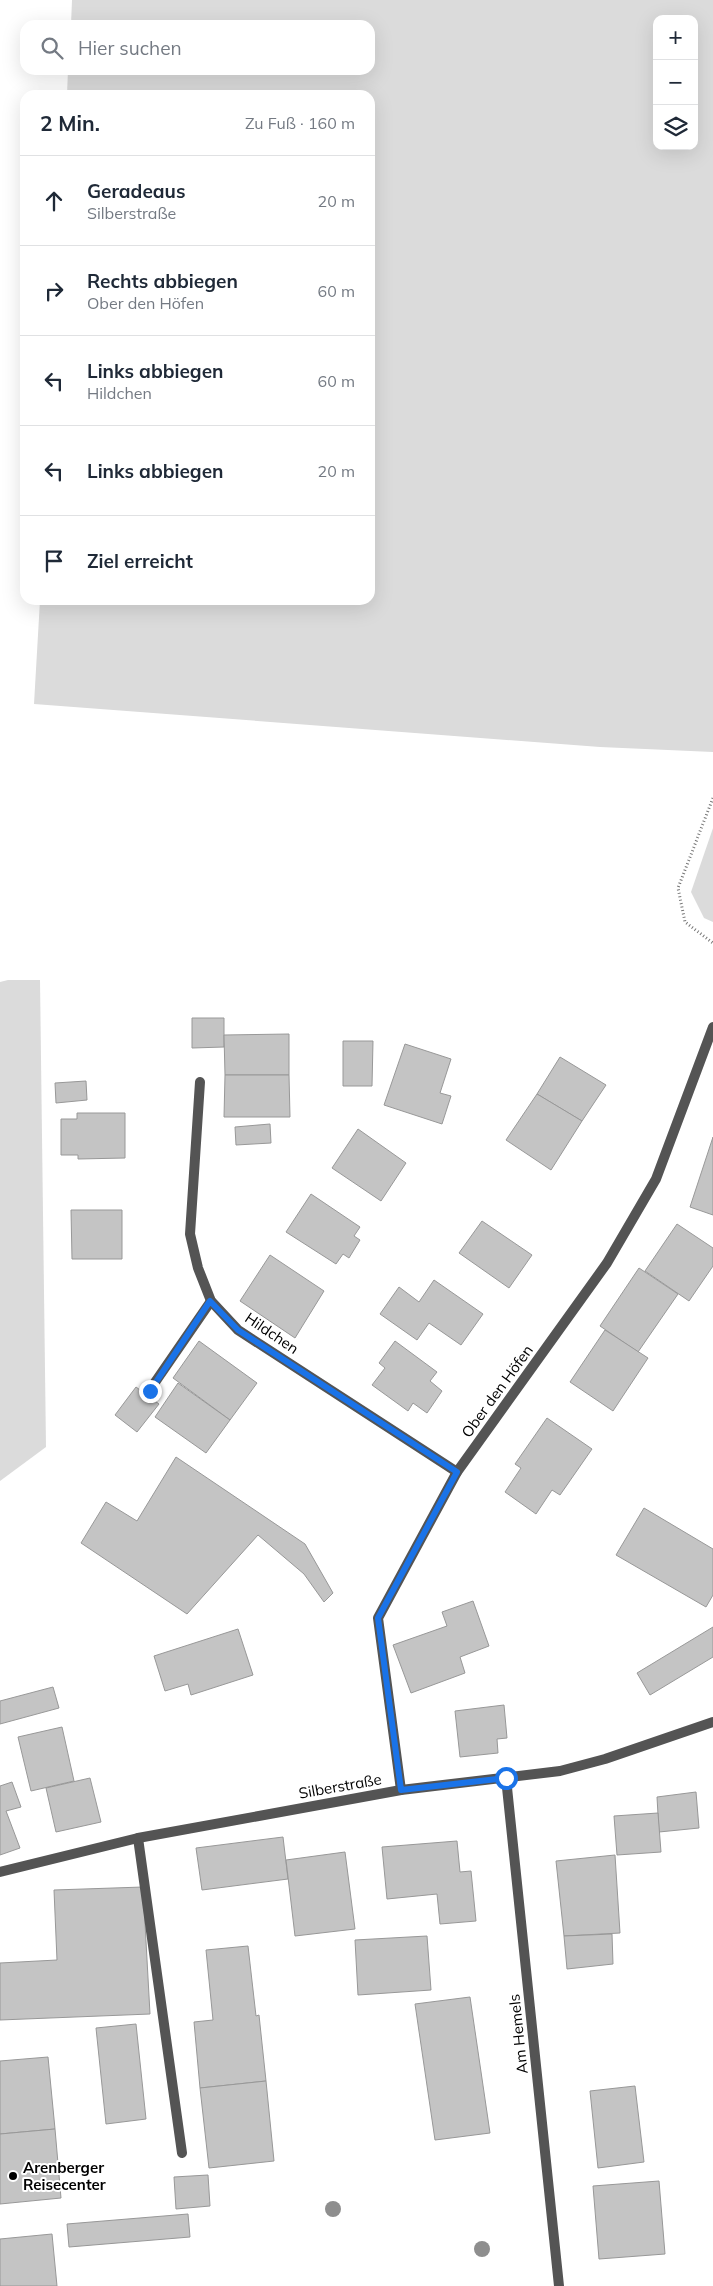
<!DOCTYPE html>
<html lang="de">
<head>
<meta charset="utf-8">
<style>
  body { margin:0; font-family:Mulish,sans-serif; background:#f6f6f7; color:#1f2937 }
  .controls { position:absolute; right:15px; top:15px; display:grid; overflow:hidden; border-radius:10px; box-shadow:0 5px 20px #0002 }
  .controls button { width:45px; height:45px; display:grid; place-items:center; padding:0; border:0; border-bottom:1px solid #e0e1e3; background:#fff; color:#1f2937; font:25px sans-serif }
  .stop { position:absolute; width:15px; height:15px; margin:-11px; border:4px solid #1a73e8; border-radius:50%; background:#fff }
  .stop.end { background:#1a73e8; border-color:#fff; box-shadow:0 1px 5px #0008 }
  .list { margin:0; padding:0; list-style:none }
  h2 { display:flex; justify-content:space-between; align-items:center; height:65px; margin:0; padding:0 20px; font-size:21px }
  h2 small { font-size:16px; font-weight:400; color:#747a83 }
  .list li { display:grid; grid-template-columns:32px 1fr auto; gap:15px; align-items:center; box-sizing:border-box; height:90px; padding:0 20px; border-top:1px solid #e0e1e3 }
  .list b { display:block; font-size:19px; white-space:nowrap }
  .list p { margin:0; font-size:16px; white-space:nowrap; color:#747a83 }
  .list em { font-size:16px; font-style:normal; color:#747a83 }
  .icon { flex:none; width:28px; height:28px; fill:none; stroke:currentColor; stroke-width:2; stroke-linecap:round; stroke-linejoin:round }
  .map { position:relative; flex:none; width:713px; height:2286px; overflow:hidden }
  .search { position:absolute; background:#fff; box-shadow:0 5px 20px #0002; left:20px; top:20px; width:355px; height:55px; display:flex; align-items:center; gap:12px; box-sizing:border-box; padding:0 18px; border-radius:15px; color:#747a83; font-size:19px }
  .panel { position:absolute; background:#fff; box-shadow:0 5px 20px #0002; left:20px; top:90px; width:355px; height:515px; border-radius:15px }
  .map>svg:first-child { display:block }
</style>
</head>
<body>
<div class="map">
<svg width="713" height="2286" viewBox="0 0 713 2286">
  <rect width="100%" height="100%" fill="#fff"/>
  <g fill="#dbdbdb" fill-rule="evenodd">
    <path d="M72 0H713V752L600 747 34 704 40 600H370V95H67L68 70H370V25H71ZM657 19H694V146H657Z"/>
    <path d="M713 828V922L704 918 691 892Z"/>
    <path d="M8 980H40L46 1447 0 1481V982Z"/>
  </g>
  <g fill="#c4c4c4" stroke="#989898">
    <path d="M192 1018H224V1047L192 1048Z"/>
    <path d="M289 1034V1075H225L224 1035Z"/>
    <path d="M343 1041H373L372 1086H343Z"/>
    <path d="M405 1044 451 1059 440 1093 451 1096 442 1124 384 1105Z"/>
    <path d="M560 1057 606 1085 582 1121 537 1094Z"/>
    <path d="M225 1075H289L290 1117H224Z"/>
    <path d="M86 1081 87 1100 56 1103 55 1083Z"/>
    <path d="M537 1094 582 1121 551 1170 506 1140Z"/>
    <path d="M77 1113H125V1158L78 1159V1155H61V1119H77Z"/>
    <path d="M270 1124 271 1143 236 1145 235 1127Z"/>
    <path d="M358 1129 406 1163 381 1201 332 1168Z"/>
    <path d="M713 1137V1215L690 1207Z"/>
    <path d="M311 1194 360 1227 354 1236 360 1240 349 1258 343 1254 336 1264 286 1232Z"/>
    <path d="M71 1210H122V1259H72Z"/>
    <path d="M482 1221 532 1255 509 1288 459 1253Z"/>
    <path d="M677 1224 713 1248V1266L689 1301 645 1271Z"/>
    <path d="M270 1255 324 1291 295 1338 240 1301Z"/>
    <path d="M639 1268 678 1294 638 1352 600 1326Z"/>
    <path d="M434 1280 483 1314 461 1345 429 1323 417 1340 380 1314 399 1287 419 1302Z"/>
    <path d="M605 1330 648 1358 613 1411 570 1382Z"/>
    <path d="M199 1341 257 1383 230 1420 173 1378Z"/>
    <path d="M395 1341 437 1372 430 1381 442 1391 427 1413 413 1403 408 1411 372 1385 385 1368 379 1363Z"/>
    <path d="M178 1383 230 1420 206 1453 155 1417Z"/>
    <path d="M136 1387 159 1404 137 1432 115 1415Z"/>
    <path d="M547 1418 592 1449 560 1495 552 1490 536 1514 505 1492 521 1468 515 1464Z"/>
    <path d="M176 1457 305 1544 333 1593 324 1602 304 1574 258 1535 187 1614 81 1543 106 1502 137 1521Z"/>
    <path d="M644 1508 713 1549V1595L706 1607 616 1555Z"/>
    <path d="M473 1601 489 1646 460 1657 465 1673 411 1693 393 1645 447 1626 442 1612Z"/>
    <path d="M713 1627V1657L650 1695 637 1673Z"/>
    <path d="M238 1629 253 1675 191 1695 188 1684 165 1691 154 1656Z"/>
    <path d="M53 1687 59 1708 0 1724V1701Z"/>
    <path d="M504 1705 507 1738 497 1739 498 1753 460 1757 455 1711Z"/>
    <path d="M62 1727 74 1781 31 1791 18 1737Z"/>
    <path d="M90 1778 101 1822 56 1832 46 1788Z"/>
    <path d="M12 1782 21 1807 6 1811 20 1848 0 1855V1786Z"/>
    <path d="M696 1792 699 1828 659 1832 657 1797Z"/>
    <path d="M658 1813 661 1852 617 1855 614 1816Z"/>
    <path d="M283 1837 288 1879 202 1890 196 1848Z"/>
    <path d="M457 1841 460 1872 471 1871 476 1921 440 1924 437 1894 387 1899 382 1847Z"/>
    <path d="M345 1852 355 1929 295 1936 286 1860Z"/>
    <path d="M615 1855 620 1933 564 1936 556 1861Z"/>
    <path d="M143 1887 150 2014 0 2020V1963L57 1960 54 1890Z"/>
    <path d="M612 1934 613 1964 567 1969 564 1936Z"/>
    <path d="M427 1936 431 1990 358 1995 355 1940Z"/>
    <path d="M248 1946 256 2016 259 2015 266 2081 200 2088 194 2022 213 2020 206 1950Z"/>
    <path d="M470 1997 490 2133 435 2140 415 2004Z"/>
    <path d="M136 2024 146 2119 106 2124 96 2028Z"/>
    <path d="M48 2057 55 2129 0 2134V2061Z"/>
    <path d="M266 2081 274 2161 209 2168 200 2088Z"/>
    <path d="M635 2086 644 2162 598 2168 590 2091Z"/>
    <path d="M55 2129 61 2198 0 2204V2134Z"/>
    <path d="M208 2175 210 2206 176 2209 174 2177Z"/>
    <path d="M659 2181 665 2254 599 2259 593 2186Z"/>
    <path d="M188 2214 190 2237 69 2247 67 2224Z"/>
    <path d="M52 2234 57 2286H0V2239Z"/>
  </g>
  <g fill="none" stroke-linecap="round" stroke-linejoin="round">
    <path stroke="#767676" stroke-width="3" stroke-dasharray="1 2.5" stroke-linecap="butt" d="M713 798 678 888 685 922 713 943"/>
    <path stroke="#545454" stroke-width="10" d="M138 1838 182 2153"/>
    <g stroke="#545454" stroke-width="10">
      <path d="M200 1082 190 1234 198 1268 211 1301 238 1330 457 1472"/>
      <path d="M149 1391 211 1301"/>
      <path d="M506 1778 559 2286"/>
      <path d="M401 1790 378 1618 457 1472 607 1263 656 1179 713 1027"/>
    </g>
    <path stroke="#545454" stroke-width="10" d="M0 1872 138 1838 401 1790 560 1771 605 1759 713 1722"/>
  </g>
  <g fill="#8e8e8e">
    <circle cx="333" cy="2209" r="8"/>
    <circle cx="482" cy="2249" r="8"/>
  </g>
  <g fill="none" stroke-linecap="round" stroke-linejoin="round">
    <path stroke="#1a73e8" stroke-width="6" d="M150 1391 210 1301 238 1330 457 1472 378 1618 401 1790 506 1778"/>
  </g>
  <circle fill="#000" stroke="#fff" stroke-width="2" cx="13" cy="2176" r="5"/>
  <g text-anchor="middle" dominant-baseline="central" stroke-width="4" stroke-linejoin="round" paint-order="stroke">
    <g font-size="15" fill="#000" stroke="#fff">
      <text transform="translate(272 1333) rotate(34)">Hildchen</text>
      <text transform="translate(497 1391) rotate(-54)">Ober den Höfen</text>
      <text transform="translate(340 1786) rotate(-10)">Silberstraße</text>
      <text transform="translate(518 2034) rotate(-96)">Am Hemels</text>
    </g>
    <g font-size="15" font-weight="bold" fill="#000" stroke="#fff" text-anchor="start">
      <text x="23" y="2167">Arenberger<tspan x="23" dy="17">Reisecenter</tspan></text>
    </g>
  </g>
</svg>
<div class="controls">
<button>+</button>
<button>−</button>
<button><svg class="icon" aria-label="layers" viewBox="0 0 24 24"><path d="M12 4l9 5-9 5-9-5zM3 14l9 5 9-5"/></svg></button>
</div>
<div class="stop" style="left:506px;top:1778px"></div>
<div class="stop end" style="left:150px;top:1391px"></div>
<div class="search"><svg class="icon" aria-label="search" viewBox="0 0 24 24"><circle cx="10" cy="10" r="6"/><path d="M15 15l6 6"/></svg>Hier suchen</div>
<section class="panel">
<h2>2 Min.<small>Zu Fuß · 160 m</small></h2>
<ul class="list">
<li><svg class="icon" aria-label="ahead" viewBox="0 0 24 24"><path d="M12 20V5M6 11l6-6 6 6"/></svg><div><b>Geradeaus</b><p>Silberstraße</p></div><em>20 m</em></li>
<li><svg class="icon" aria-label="right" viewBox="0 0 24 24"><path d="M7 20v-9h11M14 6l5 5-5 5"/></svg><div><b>Rechts abbiegen</b><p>Ober den Höfen</p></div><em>60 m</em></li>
<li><svg class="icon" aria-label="left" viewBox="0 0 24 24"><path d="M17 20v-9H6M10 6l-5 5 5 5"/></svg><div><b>Links abbiegen</b><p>Hildchen</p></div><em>60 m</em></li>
<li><svg class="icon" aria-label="left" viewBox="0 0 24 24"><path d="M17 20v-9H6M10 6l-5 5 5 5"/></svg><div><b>Links abbiegen</b></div><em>20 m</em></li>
<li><svg class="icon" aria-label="arrive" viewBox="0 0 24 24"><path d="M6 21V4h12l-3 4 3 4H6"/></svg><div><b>Ziel erreicht</b></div></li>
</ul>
</section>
</div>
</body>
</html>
